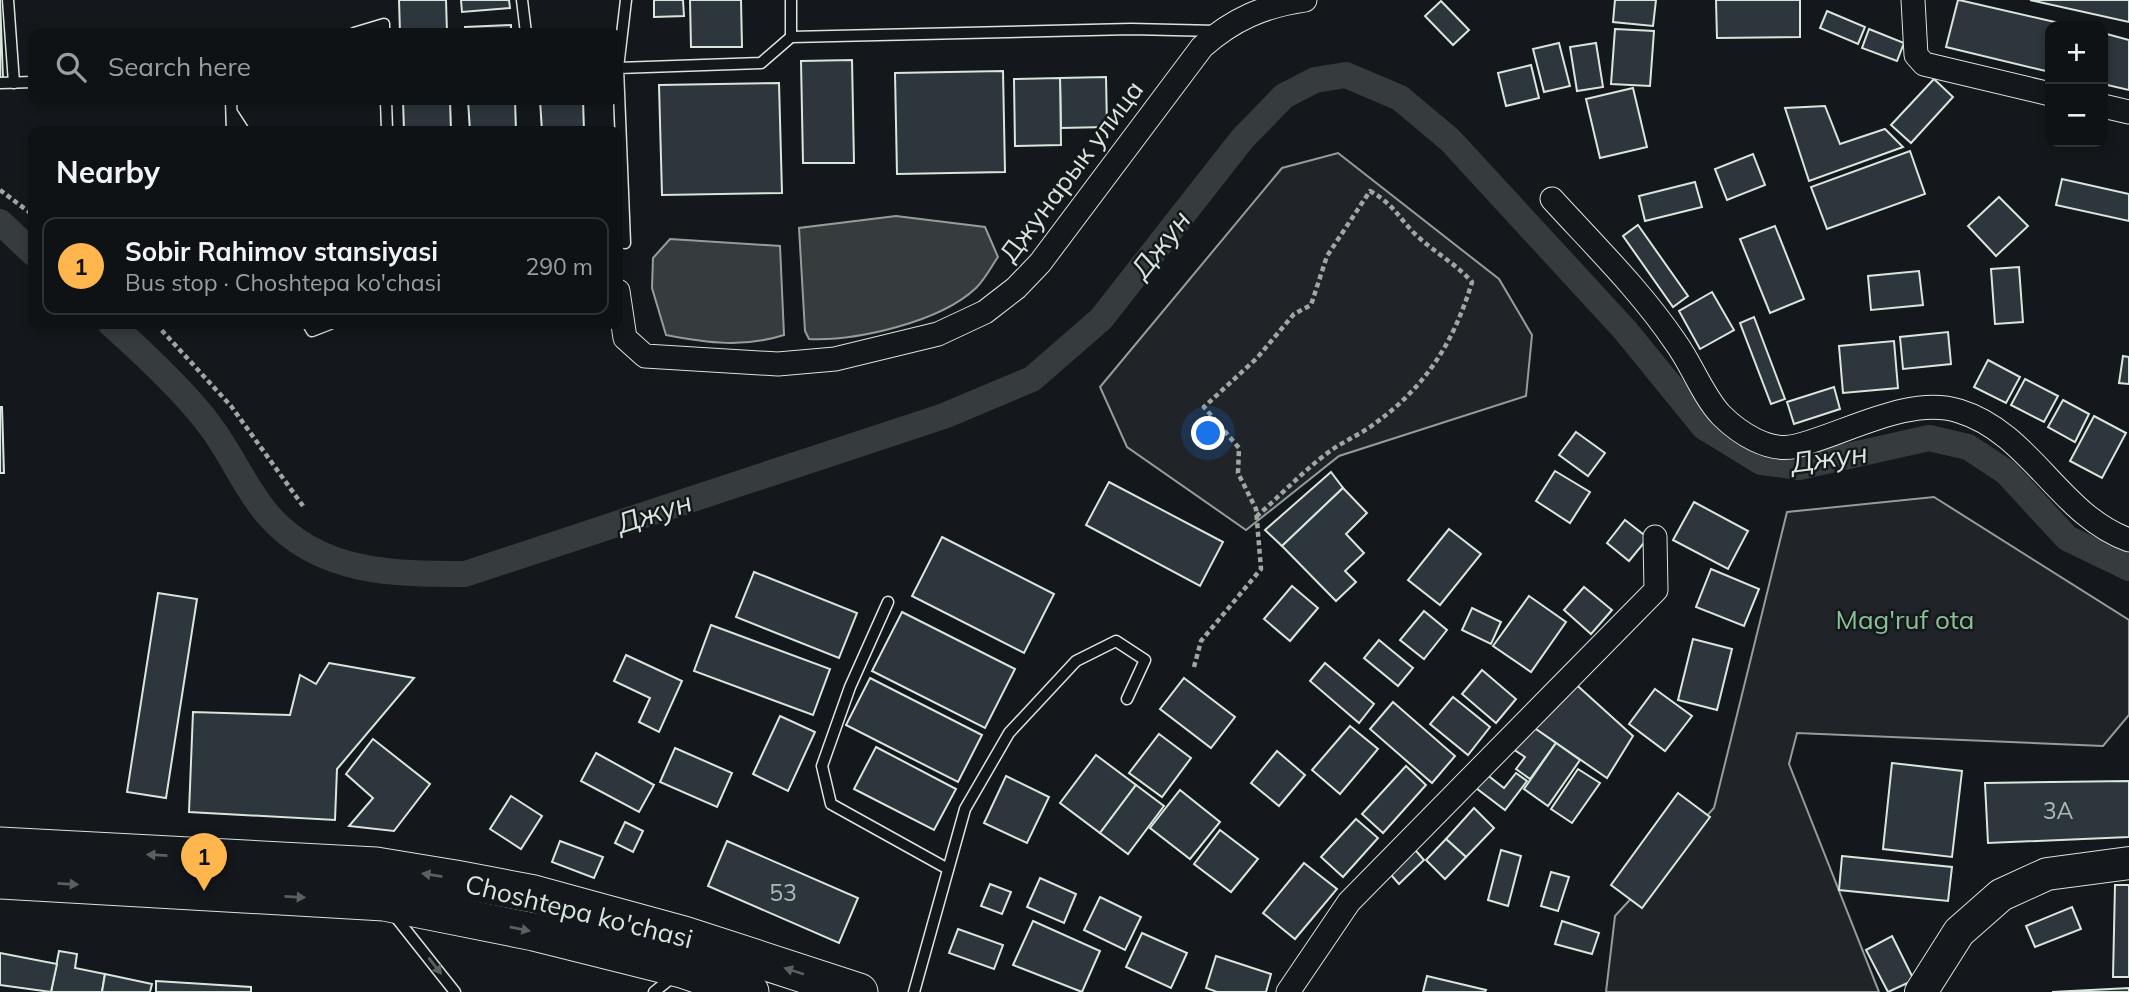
<!DOCTYPE html>
<html lang="en">
<head>
<meta charset="utf-8">
<style>
  body { margin:0; font-family:Mulish,sans-serif; background:#1d2022; color:#f1f3f6 }
  .controls { position:absolute; right:21px; top:21px; display:grid; overflow:hidden; border-radius:14px; box-shadow:0 4px 10px #0003 }
  .controls button { width:63px; height:63px; display:grid; place-items:center; padding:0; border:0; border-bottom:2px solid #2f3234; background:#0f1215; color:#f1f3f6; font:35px sans-serif }
  .you { position:absolute; left:1209px; top:434px; width:24px; height:24px; margin:-18px; border:5px solid #fff; border-radius:50%; background:#1a73e8; box-shadow:0 0 0 10px #1a73e833 }
  .badge { display:grid; place-items:center; width:46px; height:46px; border-radius:50%; background:#ffb74d; color:#111; font-size:23px; font-weight:700 }
  .pin { position:absolute; translate:-50% -58px; filter:drop-shadow(0 2px 4px #0008) }
  .pin::after { content:''; position:absolute; top:37px; width:24px; height:21px; background:inherit; clip-path:polygon(0 0,100% 0,50% 100%) }
  .list { margin:0; padding:0; list-style:none }
  h2 { display:flex; justify-content:space-between; align-items:center; height:91px; margin:0; padding:0 28px; font-size:30px }
  h2 small { font-size:23px; font-weight:400; color:#9b9ea0 }
  .list li { display:grid; grid-template-columns:46px 1fr auto; gap:21px; align-items:center; box-sizing:border-box; height:98px; margin:0 14px 14px; padding:0 14px; border:2px solid #2f3234; border-radius:14px }
  .list b { display:block; font-size:26px; white-space:nowrap }
  .list p { margin:0; font-size:23px; white-space:nowrap; color:#9b9ea0 }
  .list em { font-size:23px; font-style:normal; color:#9b9ea0 }
  .icon { flex:none; width:38px; height:38px; fill:none; stroke:currentColor; stroke-width:2; stroke-linecap:round; stroke-linejoin:round }
  .map { position:relative; flex:none; width:2129px; height:992px; overflow:hidden }
  .search { position:absolute; background:#0f1215; box-shadow:0 4px 10px #0003; left:28px; top:28px; width:595px; height:77px; display:flex; align-items:center; gap:18px; box-sizing:border-box; padding:0 24px; border-radius:14px; color:#9b9ea0; font-size:26px }
  .panel { position:absolute; background:#0f1215; box-shadow:0 4px 10px #0003; left:28px; top:126px; width:595px; height:203px; border-radius:14px }
  .map>svg:first-child { display:block }
</style>
</head>
<body>
<div class="map">
<svg width="2129" height="992" viewBox="0 0 2129 992">
  <rect width="100%" height="100%" fill="#14181c"/>
  <g fill="#202428" stroke="#939e99" stroke-width="2">
    <path d="M1338 153 1499 279 1532 335 1526 396 1339 456 1246 530 1127 447 1100 387 1282 168Z"/>
    <path d="M1934 497 2129 620V715L2103 746 1797 733 1789 764 1879 992H1606L1615 916 1714 808 1787 512Z"/>
  </g>
  <g fill="#363b3e" stroke="#939e99" stroke-width="2">
    <path d="M896 216 985 227 998 257C991 267 985 279 976 288 940 322 857 341 809 339L805 331 799 228Z"/>
    <path d="M670 239 780 246 784 335C743 348 708 343 666 335L652 288 653 258Z"/>
  </g>
  <g fill="none" stroke-linecap="round" stroke-linejoin="round">
    <g stroke="#363b3e" stroke-width="26">
      <path d="M0 222 33 253"/>
      <path d="M111 324C141 351 188 395 211 427 232 455 246 490 269 516 320 574 394 574 465 574L944 416 1032 379 1101 319 1243 138 1284 96 1315 80 1346 75 1400 98 1450 140 1625 330 1704 427 1761 462 1799 467 1929 438 1968 447 2006 472 2067 538 2129 568"/>
    </g>
  </g>
  <g fill="#2c363c" stroke="#d8e6dc" stroke-width="2">
    <path d="M0 0 3 79H0Z"/>
    <path d="M399 0H446L447 33H400Z"/>
    <path d="M461 0H509L510 8 462 12Z"/>
    <path d="M654 0H683L684 16 654 17Z"/>
    <path d="M690 0H741L742 47H691Z"/>
    <path d="M1615 0H1656L1653 26 1613 22Z"/>
    <path d="M1716 0H1800V37L1717 38Z"/>
    <path d="M1958 0H1959L2072 26H2050V72L1946 47Z"/>
    <path d="M2030 0H2129V22Z"/>
    <path d="M1441 1 1469 30 1453 45 1425 16Z"/>
    <path d="M1827 11 1865 27 1858 44 1820 28Z"/>
    <path d="M511 25V33H465V27Z"/>
    <path d="M1615 29 1654 31 1650 86 1611 84Z"/>
    <path d="M1869 29 1904 43 1897 61 1862 48Z"/>
    <path d="M2103 33 2129 40V90L2103 84Z"/>
    <path d="M1559 43 1570 86 1544 92 1533 49Z"/>
    <path d="M1596 43 1603 87 1577 91 1570 47Z"/>
    <path d="M852 60 854 163H803L801 61Z"/>
    <path d="M1531 65 1539 98 1506 106 1498 73Z"/>
    <path d="M1003 71 1005 172 897 174 895 73Z"/>
    <path d="M1106 77 1107 127 1061 128 1060 78Z"/>
    <path d="M1060 78 1061 145 1015 146 1014 79Z"/>
    <path d="M1934 79 1953 97 1911 143 1891 125Z"/>
    <path d="M779 83 782 193 662 195 659 85Z"/>
    <path d="M1633 88 1647 147 1600 158 1586 99Z"/>
    <path d="M403 100H450L451 131H404Z"/>
    <path d="M468 100H515L516 131H470Z"/>
    <path d="M540 100H583L584 131H542Z"/>
    <path d="M1825 106 1840 144 1885 129 1903 147 1809 181 1785 108Z"/>
    <path d="M1910 151 1925 194 1827 229 1811 187Z"/>
    <path d="M1753 154 1765 185 1727 200 1715 169Z"/>
    <path d="M2062 179 2129 194V221L2056 205Z"/>
    <path d="M1695 182 1702 207 1645 221 1639 196Z"/>
    <path d="M1999 197 2028 226 1996 256 1968 226Z"/>
    <path d="M1638 225 1688 296 1673 307 1623 236Z"/>
    <path d="M1775 226 1804 299 1770 313 1740 239Z"/>
    <path d="M2019 267 2023 322 1995 324 1991 269Z"/>
    <path d="M1919 271 1923 305 1871 310 1868 276Z"/>
    <path d="M1712 292 1734 330 1700 349 1679 311Z"/>
    <path d="M1754 317 1785 399 1771 404 1740 323Z"/>
    <path d="M1948 332 1951 364 1903 369 1900 337Z"/>
    <path d="M1894 341 1898 388 1843 393 1839 346Z"/>
    <path d="M2123 356 2129 357V384L2119 383Z"/>
    <path d="M1988 360 2020 377 2006 403 1974 387Z"/>
    <path d="M2025 379 2058 396 2044 422 2011 405Z"/>
    <path d="M1834 387 1840 409 1794 424 1787 402Z"/>
    <path d="M2063 400 2089 414 2075 442 2048 427Z"/>
    <path d="M0 407H2L4 473H0Z"/>
    <path d="M2094 416 2126 433 2102 478 2070 461Z"/>
    <path d="M1576 432 1605 453 1588 476 1559 455Z"/>
    <path d="M1555 471 1590 492 1570 523 1536 501Z"/>
    <path d="M1331 472 1343 488 1282 546 1265 530Z"/>
    <path d="M1109 482 1223 542 1200 586 1086 525Z"/>
    <path d="M1343 488 1367 513 1346 534 1364 553 1345 571 1356 582 1336 601 1282 546Z"/>
    <path d="M1694 502 1748 531 1728 569 1673 540Z"/>
    <path d="M1625 520 1648 538 1629 561 1607 543Z"/>
    <path d="M1449 529 1481 554 1440 605 1408 580Z"/>
    <path d="M942 537 1054 594 1024 653 912 596Z"/>
    <path d="M1711 569 1759 589 1744 626 1696 607Z"/>
    <path d="M754 572 857 613 839 658 736 617Z"/>
    <path d="M1292 586 1318 608 1290 641 1264 619Z"/>
    <path d="M1584 587 1612 610 1591 634 1564 610Z"/>
    <path d="M158 593 197 599 166 798 127 792Z"/>
    <path d="M1529 596 1566 622 1531 672 1493 646Z"/>
    <path d="M1472 608 1501 622 1491 644 1462 630Z"/>
    <path d="M1424 611 1447 630 1424 659 1400 640Z"/>
    <path d="M902 612 1015 669 985 728 872 671Z"/>
    <path d="M711 625 830 669 813 715 694 671Z"/>
    <path d="M1693 639 1732 649 1717 710 1678 700Z"/>
    <path d="M1379 640 1413 668 1398 686 1364 658Z"/>
    <path d="M626 655 682 681 659 732 639 722 650 698 614 681Z"/>
    <path d="M329 663 414 678 337 769 335 820 189 812 193 712 290 715 300 675 316 684Z"/>
    <path d="M1325 663 1374 704 1359 723 1310 681Z"/>
    <path d="M1482 670 1516 699 1496 723 1462 694Z"/>
    <path d="M870 678 982 735 958 782 846 725Z"/>
    <path d="M1184 678 1235 717 1211 748 1160 709Z"/>
    <path d="M1570 679 1633 736 1607 778 1530 725Z"/>
    <path d="M1655 689 1692 716 1665 751 1629 724Z"/>
    <path d="M1453 697 1490 727 1468 755 1430 724Z"/>
    <path d="M1393 702 1455 756 1432 783 1370 729Z"/>
    <path d="M780 716 815 732 788 791 753 774Z"/>
    <path d="M1530 725 1556 743 1530 779 1516 769 1525 757 1513 749Z"/>
    <path d="M1350 726 1378 749 1340 794 1312 770Z"/>
    <path d="M1159 734 1191 758 1162 797 1129 773Z"/>
    <path d="M373 739 430 784 394 831 349 826 373 798 346 774Z"/>
    <path d="M1556 743 1580 760 1548 806 1524 789Z"/>
    <path d="M876 747 956 789 934 830 854 789Z"/>
    <path d="M675 748 732 773 717 807 660 782Z"/>
    <path d="M1277 751 1305 775 1279 806 1251 783Z"/>
    <path d="M596 753 654 785 639 812 581 781Z"/>
    <path d="M1096 755 1136 785 1100 833 1060 803Z"/>
    <path d="M1892 763 1962 771 1952 857 1883 849Z"/>
    <path d="M1406 766 1426 785 1383 833 1362 814Z"/>
    <path d="M1578 769 1600 783 1572 823 1551 809Z"/>
    <path d="M1516 773 1527 781 1505 810 1476 788 1486 774 1504 788Z"/>
    <path d="M1006 776 1049 797 1027 843 984 823Z"/>
    <path d="M2129 781V837L1988 843 1985 783Z"/>
    <path d="M1136 785 1164 806 1128 854 1100 833Z"/>
    <path d="M1180 790 1220 822 1190 859 1150 828Z"/>
    <path d="M1678 793 1710 817 1642 908 1611 885Z"/>
    <path d="M511 796 542 816 521 849 490 829Z"/>
    <path d="M1474 808 1494 828 1466 857 1446 839Z"/>
    <path d="M1356 819 1378 838 1343 877 1321 857Z"/>
    <path d="M625 822 643 831 633 852 615 843Z"/>
    <path d="M1220 830 1258 859 1231 892 1194 864Z"/>
    <path d="M1446 839 1466 857 1445 879 1426 860Z"/>
    <path d="M560 841 603 857 594 878 552 862Z"/>
    <path d="M727 841 858 898 839 943 708 886Z"/>
    <path d="M1410 844 1424 860 1399 884 1385 868Z"/>
    <path d="M1501 850 1521 856 1508 906 1488 900Z"/>
    <path d="M1842 856 1952 867 1948 901 1839 890Z"/>
    <path d="M1304 863 1337 889 1295 939 1263 913Z"/>
    <path d="M1551 872 1569 877 1558 911 1541 906Z"/>
    <path d="M1040 878 1076 894 1064 923 1027 907Z"/>
    <path d="M990 884 1011 892 1002 914 981 906Z"/>
    <path d="M2115 885H2129V977H2113Z"/>
    <path d="M1100 897 1141 917 1125 950 1084 930Z"/>
    <path d="M2072 907 2081 929 2035 947 2026 926Z"/>
    <path d="M1033 921 1100 951 1082 992 1013 965Z"/>
    <path d="M1562 921 1599 933 1592 954 1555 944Z"/>
    <path d="M958 929 1003 945 994 969 949 953Z"/>
    <path d="M1142 933 1187 953 1171 988 1126 967Z"/>
    <path d="M1892 936 1914 980 1888 992 1866 950Z"/>
    <path d="M59 951 77 954 75 968 105 974 102 992H51Z"/>
    <path d="M0 953 57 964 51 992 0 985Z"/>
    <path d="M1216 956 1271 974 1266 992H1217L1206 988Z"/>
    <path d="M105 974 152 984 150 992H102Z"/>
    <path d="M1427 976 1486 990 1485 992H1423Z"/>
    <path d="M156 981 251 987V992H156Z"/>
    <path d="M2129 988V992H2052Z"/>
  </g>
  <g fill="none" stroke-linecap="round" stroke-linejoin="round">
    <defs>
      <g id="lane">
        <path d="M8 0 14 83"/>
        <path d="M522 0 526 33"/>
        <path d="M791 0V37L1131 29 1217 31"/>
        <path d="M354 33 384 24V33"/>
        <path d="M618 68 626 0"/>
        <path d="M0 83 33 82"/>
        <path d="M231 100 232 131"/>
        <path d="M386 100 387 131"/>
        <path d="M233 114 244 131"/>
        <path d="M625 243 618 68 761 63 791 37"/>
        <path d="M308 324 312 331 330 324"/>
        <path d="M888 602 850 687 822 766 831 804 948 869"/>
        <path d="M394 915 455 992"/>
        <path d="M654 992 674 976"/>
        <path d="M914 992 965 809 1009 733 1076 661 1116 641 1145 660 1127 699"/>
      </g>
      <g id="street">
        <path d="M1913 0 1916 55 1924 64 2050 94"/>
        <path d="M2103 106 2129 112"/>
        <path d="M1552 199C1594 245 1641 291 1676 343 1692 365 1703 396 1721 415 1739 433 1769 453 1796 446 1845 434 1909 395 1959 411 2031 433 2059 515 2129 540"/>
        <path d="M618 291 625 338 645 356 778 364 835 359 938 334 985 312 1016 288 1040 263 1202 47C1233 19 1264 6 1305 0"/>
        <path d="M1288 992 1349 902 1656 590 1655 537"/>
      </g>
      <path id="secondary" d="M1921 992 1959 932 2001 895 2047 874 2129 863"/>
      <g id="primary">
        <path d="M0 846 376 866 455 879 534 894 684 935 859 992"/>
        <path d="M0 880 384 902 534 932 682 969 750 992"/>
      </g>
    </defs>
    <use href="#lane" stroke="#d8e6dc" stroke-width="13"/>
    <use href="#street" stroke="#d8e6dc" stroke-width="25"/>
    <use href="#secondary" stroke="#d8e6dc" stroke-width="34"/>
    <use href="#primary" stroke="#d8e6dc" stroke-width="39"/>
    <g stroke="#9da8a2" stroke-width="4.5" stroke-dasharray="5 3.5" stroke-linecap="butt">
      <path d="M0 190 33 215"/>
      <path d="M156 324 231 406 303 506"/>
      <path d="M1194 667 1201 641 1261 569 1256 509 1238 473 1239 448 1204 407 1257 358 1294 314 1311 305 1327 256 1370 191C1392 203 1397 215 1413 232 1432 251 1454 262 1472 282 1453 345 1424 389 1370 427 1358 435 1345 441 1333 449 1306 468 1282 494 1257 516"/>
    </g>
    <use href="#lane" stroke="#14181c" stroke-width="10"/>
    <use href="#street" stroke="#14181c" stroke-width="23"/>
    <use href="#secondary" stroke="#14181c" stroke-width="32"/>
    <use href="#primary" stroke="#14181c" stroke-width="37"/>
  </g>
  <defs><path id="oneway-solid" d="M-6-.8H1V-3.2L6.5 0L1 3.2V.8H-6Z" transform="scale(1.75)"/></defs>
  <g fill="#59605f">
    <use href="#oneway-solid" transform="translate(157 855) rotate(-177)"/>
    <use href="#oneway-solid" transform="translate(432 875) rotate(-171)"/>
    <use href="#oneway-solid" transform="translate(68 884) rotate(3)"/>
    <use href="#oneway-solid" transform="translate(295 897) rotate(3)"/>
    <use href="#oneway-solid" transform="translate(520 929) rotate(12)"/>
    <use href="#oneway-solid" transform="translate(435 966) rotate(52)"/>
    <use href="#oneway-solid" transform="translate(794 971) rotate(-162)"/>
  </g>
  <g text-anchor="middle" dominant-baseline="central" stroke-width="5" stroke-linejoin="round" paint-order="stroke">
    <g font-size="23" fill="#adbab4">
      <text x="2058" y="810">3A</text>
      <text x="783" y="892">53</text>
    </g>
    <g font-size="26" fill="#d8e6dc" stroke="#14181c">
      <text transform="translate(1071 171) rotate(-53)">Джунарык улица</text>
      <text transform="translate(579 911) rotate(14)">Choshtepa ko'chasi</text>
    </g>
    <g font-size="26" fill="#8ac095" stroke="#14181c">
      <text x="1905" y="619">Mag'ruf ota</text>
    </g>
    <g font-size="28" font-style="italic" fill="#d8e6dc" stroke="#14181c">
      <text transform="translate(1160 244) rotate(-52)">Джун</text>
      <text transform="translate(1829 457) rotate(-8)">Джун</text>
      <text transform="translate(654 512) rotate(-18)">Джун</text>
    </g>
  </g>
</svg>
<div class="controls">
<button>+</button>
<button>−</button>
</div>
<div class="you"></div>
<div class="pin badge" style="left:204px;top:891px">1</div>
<div class="search"><svg class="icon" aria-label="search" viewBox="0 0 24 24"><circle cx="10" cy="10" r="6"/><path d="M15 15l6 6"/></svg>Search here</div>
<section class="panel">
<h2>Nearby<small></small></h2>
<ul class="list">
<li><span class="badge">1</span><div><b>Sobir Rahimov stansiyasi</b><p>Bus stop · Choshtepa ko'chasi</p></div><em>290 m</em></li>
</ul>
</section>
</div>
</body>
</html>
